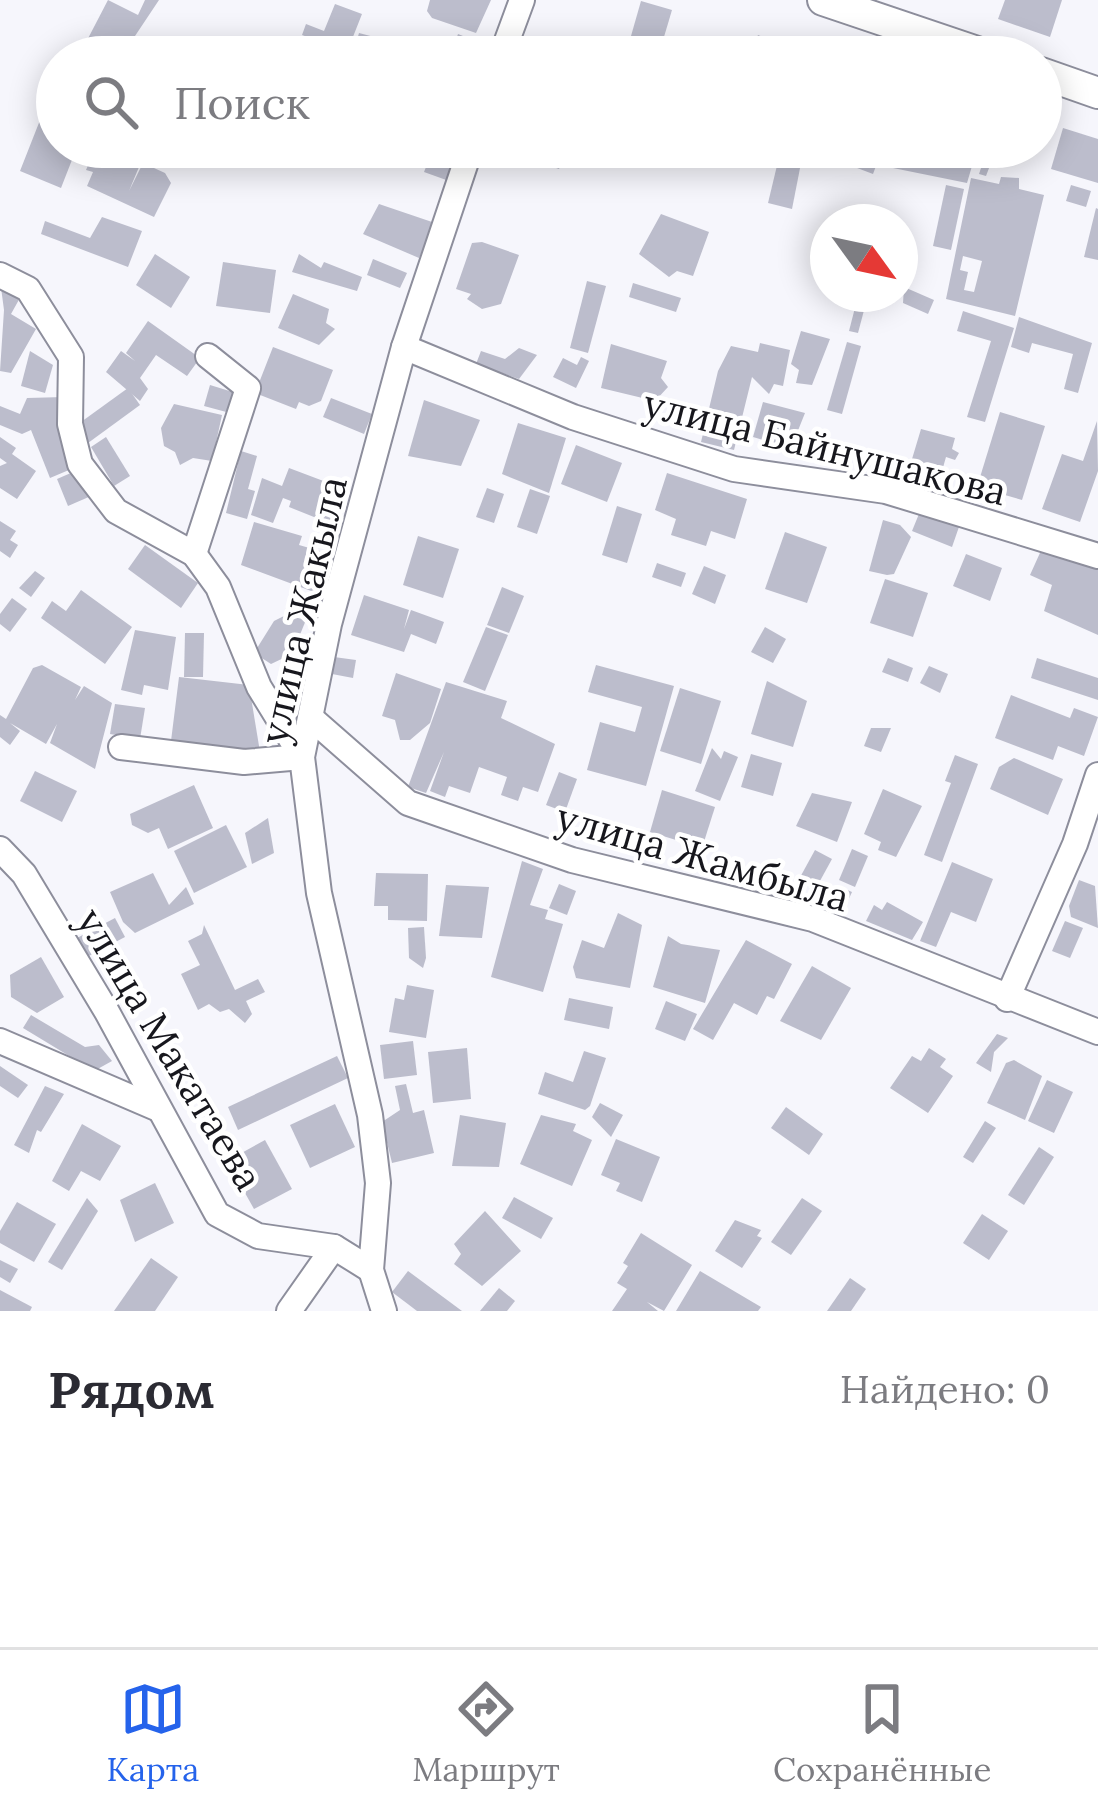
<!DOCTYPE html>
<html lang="ru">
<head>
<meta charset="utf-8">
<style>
  body { margin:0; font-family:Lora,serif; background:#f7f7f7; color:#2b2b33 }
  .compass { position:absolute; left:810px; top:204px; width:108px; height:108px; border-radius:50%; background:#fff; box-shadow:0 6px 30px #0003; rotate:123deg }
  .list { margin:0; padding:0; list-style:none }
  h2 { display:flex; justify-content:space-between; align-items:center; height:156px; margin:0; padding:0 48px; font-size:51px }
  h2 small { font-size:39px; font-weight:400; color:#7c7c81 }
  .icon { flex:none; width:66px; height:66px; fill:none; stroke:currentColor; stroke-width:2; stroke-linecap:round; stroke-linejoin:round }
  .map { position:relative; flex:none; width:1098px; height:1311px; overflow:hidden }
  .search { position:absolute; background:#fff; box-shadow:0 6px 30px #0003; left:36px; right:36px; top:36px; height:132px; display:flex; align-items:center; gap:30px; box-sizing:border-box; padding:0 42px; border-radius:66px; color:#7c7c81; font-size:45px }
  .sheet { height:336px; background:#fff }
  nav { display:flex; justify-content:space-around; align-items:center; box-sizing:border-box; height:168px; border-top:3px solid #e1e1e2; background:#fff; font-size:33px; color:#7c7c81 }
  nav a { display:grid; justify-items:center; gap:6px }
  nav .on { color:#2563eb }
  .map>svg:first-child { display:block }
</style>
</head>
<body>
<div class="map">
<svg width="1098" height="1311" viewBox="0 0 1098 1311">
  <rect width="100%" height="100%" fill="#f6f6fc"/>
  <g fill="#bcbdcc" fill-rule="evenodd">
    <path d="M108 0 138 15 145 0H159L121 57H95L82 50Z"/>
    <path d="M430 0H491L476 33 432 18 427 11Z"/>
    <path d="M1005 0H1062L1050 37 998 19Z"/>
    <path d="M641 1 672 10 658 57H625Z"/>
    <path d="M335 4 362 14 347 52 302 35 306 24 324 31Z"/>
    <path d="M359 33 378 38 373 57H352Z"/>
    <path d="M458 34 493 48 489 57H436L439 50 451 54Z"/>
    <path d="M758 35 782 45 777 57H749Z"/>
    <path d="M382 39 406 46 403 57H377Z"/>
    <path d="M716 40 740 43 739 57H713Z"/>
    <path d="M44 110 57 115V147H77L61 188 20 171Z"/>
    <path d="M1063 128 1098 139V183L1051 169Z"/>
    <path d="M96 147H124L144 155 129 191 143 163 165 173 171 183 154 217 87 186 93 172 86 170Z"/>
    <path d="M143 147H175L164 162Z"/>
    <path d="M357 147H416L402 168 355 154Z"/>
    <path d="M434 147H453L451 154 458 157 449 181 424 172Z"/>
    <path d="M512 147H567L559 169 510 152Z"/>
    <path d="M841 147H883L873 174 836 160Z"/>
    <path d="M898 147 916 152 908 147H965L956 162 972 166 967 183 893 168Z"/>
    <path d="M977 147H997L986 176 979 174 985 156 975 153Z"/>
    <path d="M780 153 802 158 792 209 768 203Z"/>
    <path d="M1001 177 1019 178V189L1044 195 1015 316 946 299 971 178 999 184ZM963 256 982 261 974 292 964 290 968 272 960 270Z"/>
    <path d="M946 185 964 189 951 250 933 246Z"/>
    <path d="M1071 185 1091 191 1086 207 1066 201Z"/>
    <path d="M379 204 435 223 419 258 363 234Z"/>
    <path d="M1096 208 1098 209V260L1084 257Z"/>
    <path d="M661 214 709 232 693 276 677 271 669 277 639 254Z"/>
    <path d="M102 217 142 231 128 267 41 234 45 221 90 238Z"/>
    <path d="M482 242 519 255 501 304 482 309 467 299 471 294 456 289 472 243Z"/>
    <path d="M155 254 190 277 171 308 136 285Z"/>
    <path d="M299 254 321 268 324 262 362 277 357 291 292 272Z"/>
    <path d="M373 259 407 273 400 288 367 275Z"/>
    <path d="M223 262 276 270 270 313 216 306Z"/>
    <path d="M0 280 21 296 11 314 36 329 11 373 0 371 4 310Z"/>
    <path d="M587 281 606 286 588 353 570 348Z"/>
    <path d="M633 283 681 298 676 312 629 297Z"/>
    <path d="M904 287 934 300 928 314 903 303Z"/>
    <path d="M293 294 329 309 326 323 335 329 319 345 278 328Z"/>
    <path d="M858 296 867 299 858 333 849 331Z"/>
    <path d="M963 311 1014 328 985 422 967 417 991 341 957 331Z"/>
    <path d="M1019 317 1092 343 1078 393 1064 389 1073 354 1032 343 1029 353 1011 347Z"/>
    <path d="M148 321 200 358 187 376 156 355 140 378 148 389 140 401 106 372 121 351 135 361 126 353Z"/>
    <path d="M801 331 830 339 812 385 796 383 799 370 791 364Z"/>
    <path d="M847 342 861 346 842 414 827 410Z"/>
    <path d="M760 343 790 350 783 386 774 384 769 394 752 377 734 450 701 442 718 371 731 346 758 352Z"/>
    <path d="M611 344 667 361 661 378 668 387 655 401 601 388Z"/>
    <path d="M273 347 333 370 321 401 309 406 299 402 296 409 255 393Z"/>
    <path d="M519 348 537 355 519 379 476 364 481 351 505 359Z"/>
    <path d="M30 351 53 365 45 393 21 386Z"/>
    <path d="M581 357 589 361 576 388 553 377 563 358 577 365Z"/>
    <path d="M210 385 236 393 230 413 204 406Z"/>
    <path d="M128 388 140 405 88 443 81 422Z"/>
    <path d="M64 397 76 467 50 478 31 430 22 434 0 425V406L20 414 27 398Z"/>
    <path d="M331 398 372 414 364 434 323 417Z"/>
    <path d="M424 400 480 420 461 466 408 456Z"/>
    <path d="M763 402 805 413 791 448 753 437Z"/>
    <path d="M174 404 222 415 212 461 193 458 180 465 175 452 164 446 161 428Z"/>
    <path d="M1000 412 1045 426 1022 500 977 487Z"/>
    <path d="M1097 421 1098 471 1080 522 1042 509 1062 454 1083 461Z"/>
    <path d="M518 423 566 438 549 493 502 474Z"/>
    <path d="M921 429 955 438 952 449 959 453 955 460 946 457 940 478 909 469Z"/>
    <path d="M0 437 16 448 12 454 36 471 17 499 0 488V466L7 463 0 458Z"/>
    <path d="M106 437 130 476 114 486 91 447Z"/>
    <path d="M576 445 622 463 607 502 561 484Z"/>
    <path d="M241 451 257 456 248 489 255 491 247 519 226 513Z"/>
    <path d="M289 468 342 488 329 523 289 507 291 501 283 498 273 523 251 515 262 478 282 486Z"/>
    <path d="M80 469 91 496 68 506 57 479Z"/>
    <path d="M667 473 747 499 735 539 711 531 706 546 671 535 676 519 655 510Z"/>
    <path d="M487 488 504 494 494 523 476 517Z"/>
    <path d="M530 489 550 496 537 534 517 527Z"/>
    <path d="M617 506 642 514 627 563 602 555Z"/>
    <path d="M921 509 960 524 952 547 912 531Z"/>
    <path d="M883 520 900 525 911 537 894 574 887 575 869 571Z"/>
    <path d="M0 521 16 531 10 540 18 545 10 558 0 551Z"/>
    <path d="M254 522 302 536 299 545 334 555 322 595 241 565Z"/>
    <path d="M785 532 827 547 807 603 765 589Z"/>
    <path d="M418 536 459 549 443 598 403 585Z"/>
    <path d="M1044 544 1098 568V635L1044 611 1052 585 1030 575Z"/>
    <path d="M145 545 198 583 181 608 128 569Z"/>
    <path d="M966 554 1002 568 990 601 953 586Z"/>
    <path d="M657 563 686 573 681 587 652 577Z"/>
    <path d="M704 566 726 575 715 604 692 594Z"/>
    <path d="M35 571 45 578 31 597 19 588Z"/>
    <path d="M885 579 928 593 913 637 870 623Z"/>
    <path d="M502 587 524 596 509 633 487 625Z"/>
    <path d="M81 590 132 627 105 664 41 618 52 601 66 611Z"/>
    <path d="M364 595 409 610 404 629 411 610 444 622 436 644 411 634 404 652 351 635Z"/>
    <path d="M12 598 27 609 10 632 0 624V614Z"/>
    <path d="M286 615 306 620 292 654 271 664 254 653 274 621Z"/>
    <path d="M486 627 508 635 485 691 463 682Z"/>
    <path d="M765 627 786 639 773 663 751 652Z"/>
    <path d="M135 630 176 637 168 690 144 685 142 695 121 690Z"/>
    <path d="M185 633H204L203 677H184Z"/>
    <path d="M334 657 356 660 353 678 332 674Z"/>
    <path d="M888 658 913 668 908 682 882 672Z"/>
    <path d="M1037 658 1098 678V700L1031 678Z"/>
    <path d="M42 665 81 687 75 700 84 686 112 703 95 769 50 743 57 724 46 744 10 723 20 731 10 745 0 737V715L6 719 33 668Z"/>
    <path d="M596 665 674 686 646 786 587 770 600 722 635 732 642 707 588 692Z"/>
    <path d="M929 666 948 674 940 693 920 683Z"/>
    <path d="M396 673 441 689 430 723 410 740H400L395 720 382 716Z"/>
    <path d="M179 677 249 685 260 752 171 741Z"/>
    <path d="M767 681 807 701 793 747 751 734Z"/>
    <path d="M446 682 507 701 501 718 555 744 538 792 523 787 518 801 501 795 507 777 479 767 470 793 449 786 445 797 430 791 444 752 426 793 408 787Z"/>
    <path d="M680 688 721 701 701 764 660 751Z"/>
    <path d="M1011 695 1070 718 1074 708 1098 717 1084 756 1058 746 1053 760 995 738Z"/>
    <path d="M115 704 145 708 140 739 110 734Z"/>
    <path d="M871 728H891L881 752 864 746Z"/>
    <path d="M712 748 721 759 724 751 738 757 720 801 695 791Z"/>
    <path d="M751 754 782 763 773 796 741 787Z"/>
    <path d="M955 755 978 764 942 862 924 855 951 783 945 781Z"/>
    <path d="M1014 758 1063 779 1048 815 990 789 999 767Z"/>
    <path d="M35 771 77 791 62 822 20 801Z"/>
    <path d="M559 772 577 779 565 812 546 805Z"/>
    <path d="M194 785 213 828 168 849 159 828 148 833 132 825 130 814Z"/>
    <path d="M883 789 922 806 896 857 878 850 881 842 864 834Z"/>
    <path d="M662 790 715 807 702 848 650 832Z"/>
    <path d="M812 793 852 802 837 842 796 826Z"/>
    <path d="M268 818 274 853 252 864 245 833Z"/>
    <path d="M226 825 247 867 194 893 174 851Z"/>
    <path d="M852 849 868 856 855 887 839 880Z"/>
    <path d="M815 850 832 859 815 890 798 881Z"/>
    <path d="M522 861 543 869 530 905 548 910 545 919 563 924 543 992 491 977Z"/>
    <path d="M952 862 993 879 976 922 951 912 936 947 920 941Z"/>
    <path d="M153 873 169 905 186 887 194 904 135 933 123 922 110 892Z"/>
    <path d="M376 873 428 874 427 921 388 920V906H374Z"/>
    <path d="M1079 880 1095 886 1098 928 1071 917 1069 906Z"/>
    <path d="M559 884 576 891 567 915 549 908Z"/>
    <path d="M446 885 489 887 482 938 439 936Z"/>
    <path d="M838 886 852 892 842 914 828 907Z"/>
    <path d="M887 902 923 922 912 940 866 921 874 905 882 910Z"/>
    <path d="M618 913 642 925 630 988 576 978 573 967 582 940 604 948Z"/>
    <path d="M115 918 125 937 87 957 77 938Z"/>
    <path d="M1065 921 1083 928 1070 958 1052 951Z"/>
    <path d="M204 925 235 990 258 979 265 992 246 1001 252 1014 245 1023 229 1009 220 1012 209 1004 198 1010 181 974 200 965 188 941 202 934Z"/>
    <path d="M424 927 426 958 423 968 409 958 408 928Z"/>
    <path d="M668 936 681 944 720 950 705 1003 653 987Z"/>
    <path d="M746 940 792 964 774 999 767 996 757 1015 734 1003 713 1040 693 1029Z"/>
    <path d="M41 957 64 997 37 1013 11 997 10 975Z"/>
    <path d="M812 966 851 988 821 1040 780 1021Z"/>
    <path d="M407 985 434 990 426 1038 389 1032 395 998 404 1000Z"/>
    <path d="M569 998 613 1007 609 1029 564 1020Z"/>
    <path d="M666 1001 697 1014 685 1041 655 1029Z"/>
    <path d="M31 1015 85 1047 99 1045 112 1061 94 1071 23 1028Z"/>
    <path d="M997 1034 1008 1038 994 1052 991 1072 976 1063Z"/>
    <path d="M413 1041 417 1075 384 1079 380 1045Z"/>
    <path d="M467 1048 471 1099 433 1103 428 1052Z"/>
    <path d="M929 1048 946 1059 940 1067 953 1076 928 1113 890 1088 912 1056 921 1061Z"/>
    <path d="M584 1051 606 1058 590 1106 585 1110 538 1094 545 1072 573 1082Z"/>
    <path d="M337 1056 348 1078 238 1130 228 1107Z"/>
    <path d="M1014 1060 1042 1076 1025 1120 987 1103 1006 1063Z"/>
    <path d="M0 1066 28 1085 18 1098 0 1086Z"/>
    <path d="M1047 1080 1073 1092 1054 1133 1028 1121Z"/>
    <path d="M406 1084 413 1113 424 1110 434 1153 392 1163 382 1122 400 1110 395 1086Z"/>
    <path d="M45 1086 64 1094 41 1132 37 1130 29 1153 14 1145Z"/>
    <path d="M600 1103 623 1115 611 1137 592 1117Z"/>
    <path d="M335 1104 355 1147 310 1168 290 1125Z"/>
    <path d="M786 1107 823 1134 809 1155 771 1128Z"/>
    <path d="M460 1115 506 1123 499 1167 452 1166Z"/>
    <path d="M541 1115 576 1124 573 1131 592 1140 572 1186 520 1164Z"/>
    <path d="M985 1121 996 1128 973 1163 963 1157Z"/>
    <path d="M82 1124 121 1146 100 1181 81 1171 69 1191 52 1181Z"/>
    <path d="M616 1139 660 1157 642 1202 616 1191 620 1183 601 1175Z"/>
    <path d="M265 1140 292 1189 254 1209 227 1161Z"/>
    <path d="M1039 1147 1054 1157 1024 1205 1008 1195Z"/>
    <path d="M155 1183 174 1223 135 1242 120 1200Z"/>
    <path d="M514 1197 553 1218 541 1239 502 1218Z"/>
    <path d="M87 1198 98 1211 62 1270 48 1262Z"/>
    <path d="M802 1198 822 1211 791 1255 771 1242Z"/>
    <path d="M17 1202 56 1224 34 1262 0 1243V1231Z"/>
    <path d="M485 1211 521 1251 482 1286 454 1264 461 1254 454 1244Z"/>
    <path d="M982 1214 1008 1231 989 1260 963 1243Z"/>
    <path d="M735 1220 761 1230 757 1236 762 1238 742 1268 715 1251Z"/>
    <path d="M641 1233 692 1265 664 1311 647 1302 658 1311H612L627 1289 617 1283 628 1266 623 1263Z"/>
    <path d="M151 1258 178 1277 155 1311H114Z"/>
    <path d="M0 1260 18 1269 10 1283 0 1277Z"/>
    <path d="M408 1271 462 1311H417L392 1292Z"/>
    <path d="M700 1271 761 1307 758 1311H676Z"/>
    <path d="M850 1278 866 1289 851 1311H827Z"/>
    <path d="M499 1288 515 1301 507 1311H480Z"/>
    <path d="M0 1290 32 1307 30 1311H0Z"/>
  </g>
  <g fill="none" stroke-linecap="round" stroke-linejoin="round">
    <defs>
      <g id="minor">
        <path d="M501 57 522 0"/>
        <path d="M0 275 28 289 71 357 70 424 80 464 116 511 194 554 218 587 259 687 302 757 244 762 121 747"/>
        <path d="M404 347 573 417 734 469 886 491 1098 556"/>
        <path d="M194 554 248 388 208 356"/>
        <path d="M311 718 408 803 572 860 813 919 1098 1032"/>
        <path d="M0 849 24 874 107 1012 217 1214 258 1236 334 1247 371 1270"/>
        <path d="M1007 999 1075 844 1098 775"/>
        <path d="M0 1041 156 1108"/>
        <path d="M289 1311 334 1247"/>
        <path d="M384 1311 371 1270 378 1183 370 1115 319 893 302 757 329 624 404 347 471 147"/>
      </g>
      <g id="tertiary">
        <path d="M823 0 992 57"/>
        <path d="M1041 73 1098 93"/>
      </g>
    </defs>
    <use href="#minor" stroke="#8d8e9c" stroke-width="28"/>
    <use href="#tertiary" stroke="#8d8e9c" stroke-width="34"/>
    <use href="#minor" stroke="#fff" stroke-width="24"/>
    <use href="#tertiary" stroke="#fff" stroke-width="30"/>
  </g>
  <g text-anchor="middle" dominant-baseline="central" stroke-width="9" stroke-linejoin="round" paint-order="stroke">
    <g font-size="39" fill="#17171d" stroke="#fff">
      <text transform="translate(825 447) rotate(14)">улица Байнушакова</text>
      <text transform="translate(303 610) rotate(-77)">улица Жакыла</text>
      <text transform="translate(703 857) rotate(16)">улица Жамбыла</text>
      <text transform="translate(170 1049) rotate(59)">улица Макатаева</text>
    </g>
  </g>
</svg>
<svg class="compass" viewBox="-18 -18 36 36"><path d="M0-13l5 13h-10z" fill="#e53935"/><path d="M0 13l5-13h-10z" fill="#7c7c81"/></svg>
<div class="search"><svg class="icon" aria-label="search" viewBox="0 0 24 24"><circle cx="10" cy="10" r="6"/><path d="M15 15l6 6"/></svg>Поиск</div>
</div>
<section class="sheet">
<h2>Рядом<small>Найдено: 0</small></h2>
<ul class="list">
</ul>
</section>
<nav>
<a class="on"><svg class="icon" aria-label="map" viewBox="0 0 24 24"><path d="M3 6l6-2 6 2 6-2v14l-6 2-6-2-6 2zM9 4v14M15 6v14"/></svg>Карта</a>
<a><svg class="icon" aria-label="directions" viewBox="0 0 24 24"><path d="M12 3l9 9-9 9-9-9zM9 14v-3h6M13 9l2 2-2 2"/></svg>Маршрут</a>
<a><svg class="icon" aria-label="saved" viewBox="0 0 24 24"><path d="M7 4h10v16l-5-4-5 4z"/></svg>Сохранённые</a>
</nav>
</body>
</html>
